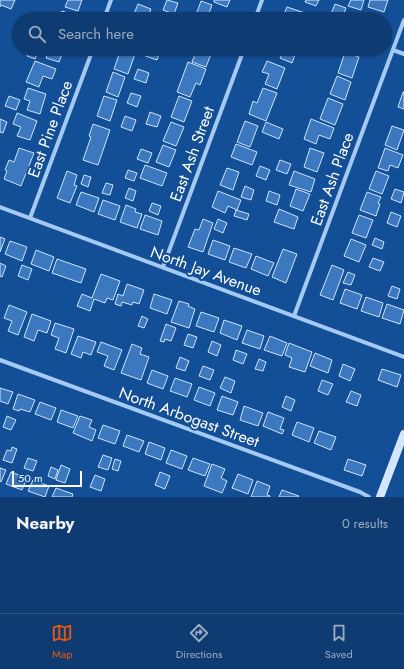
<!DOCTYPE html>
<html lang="en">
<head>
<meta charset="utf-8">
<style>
  body { margin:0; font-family:Jost,sans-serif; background:#174276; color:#f1f3f6 }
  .scale { position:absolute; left:12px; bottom:10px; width:70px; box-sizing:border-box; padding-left:4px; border:2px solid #fff; border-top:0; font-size:11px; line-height:14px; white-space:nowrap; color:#fff; -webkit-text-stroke:3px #134f97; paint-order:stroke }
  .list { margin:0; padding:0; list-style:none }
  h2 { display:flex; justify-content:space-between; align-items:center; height:52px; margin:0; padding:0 16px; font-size:17px }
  h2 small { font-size:13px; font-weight:400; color:#9badc3 }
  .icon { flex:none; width:22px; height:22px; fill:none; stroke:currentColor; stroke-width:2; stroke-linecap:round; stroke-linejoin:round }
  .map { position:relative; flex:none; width:404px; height:497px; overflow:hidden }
  .search { position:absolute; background:#0e3b71; box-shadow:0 1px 3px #0004; left:12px; right:12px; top:12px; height:44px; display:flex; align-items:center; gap:10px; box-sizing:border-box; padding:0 14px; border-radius:22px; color:#9badc3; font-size:15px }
  .sheet { height:116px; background:#0e3b71 }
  nav { display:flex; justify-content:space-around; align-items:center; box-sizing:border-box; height:56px; border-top:1px solid #2e5584; background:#0e3b71; font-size:11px; color:#9badc3 }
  nav a { display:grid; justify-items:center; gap:2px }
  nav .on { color:#ea580c }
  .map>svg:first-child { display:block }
</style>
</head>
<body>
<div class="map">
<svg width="404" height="497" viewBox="0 0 404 497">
  <rect width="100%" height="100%" fill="#134f97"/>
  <g fill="#3c78bf" stroke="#cbe3fd">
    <path d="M0 0H15L11 9 1 5 0 7Z"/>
    <path d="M68 0H82L78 11 65 7Z"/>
    <path d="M167 0 178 3 174 14 163 10Z"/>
    <path d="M214 0H230L227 7 214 2Z"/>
    <path d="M306 0H319L316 6 305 2Z"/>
    <path d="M351 0H364L361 10 348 6Z"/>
    <path d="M370 0H388L384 12 368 7Z"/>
    <path d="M201 1 212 5 208 16 197 12Z"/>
    <path d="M138 4 151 9 147 19H132Z"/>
    <path d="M335 4 346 8 342 18 331 14Z"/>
    <path d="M287 7 305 13 303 19H282Z"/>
    <path d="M62 11 76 16 75 19H60Z"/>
    <path d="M30 49H39L35 59 27 56Z"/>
    <path d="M49 49H64L59 62 46 58Z"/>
    <path d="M121 49 135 54 128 74 114 69Z"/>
    <path d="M148 49H161L157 60 145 56Z"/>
    <path d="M197 49H213L206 67 192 62Z"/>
    <path d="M278 49H297L292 63 280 58 283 51Z"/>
    <path d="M344 49H363L361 55Z"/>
    <path d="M345 52 359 57 352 78 338 73Z"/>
    <path d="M35 61 56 69 52 79 43 76 39 87 26 82Z"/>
    <path d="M267 61 285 68 277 89 265 84 269 74 262 72Z"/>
    <path d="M188 62 206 69 200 85 196 83 190 97 177 92Z"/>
    <path d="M138 69 149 73 146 83 134 79Z"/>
    <path d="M113 72 125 77 118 97 106 92Z"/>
    <path d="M337 76 351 82 345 100 330 94Z"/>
    <path d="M28 88 46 94 40 114 27 110 30 101 24 99Z"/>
    <path d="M263 88 277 93 266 121 249 114 253 101 257 103Z"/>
    <path d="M403 92H404V109L398 107Z"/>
    <path d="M131 93 141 96 137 107 127 103Z"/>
    <path d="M9 96 20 100 16 110 5 106Z"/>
    <path d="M104 96 117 100 110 121 97 116Z"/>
    <path d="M179 96 192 101 184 122 171 117Z"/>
    <path d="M328 98 343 104 335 125 320 119Z"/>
    <path d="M150 112 161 116 157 127 146 124Z"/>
    <path d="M17 113 37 121 30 140 17 136 21 127 13 124Z"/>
    <path d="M125 116 136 120 132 131 121 127Z"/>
    <path d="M0 119 7 122 3 133 0 132Z"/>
    <path d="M311 119 334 128 330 139 319 135 316 144 304 139Z"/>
    <path d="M245 121 258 126 250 147 237 142Z"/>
    <path d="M171 122 184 127 176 146 163 141Z"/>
    <path d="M266 122 283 129 279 139 262 132Z"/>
    <path d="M93 124 110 130 98 165 83 160 91 137 89 136Z"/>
    <path d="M392 126 404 130 397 150 385 145Z"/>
    <path d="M236 144 257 152 252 165 231 157Z"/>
    <path d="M163 145 176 150 169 167 156 162Z"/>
    <path d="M19 148 34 153 21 186 4 179 7 171 5 170 9 160 14 162Z"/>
    <path d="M310 148 324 153 317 172 304 167Z"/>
    <path d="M385 148 403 155 398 168 390 165 388 171 378 168Z"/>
    <path d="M141 149 152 153 148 163 137 159Z"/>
    <path d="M280 160 291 164 287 174 276 170Z"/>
    <path d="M145 165 167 173 162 186 140 178Z"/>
    <path d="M260 166 270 170 266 180 256 176Z"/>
    <path d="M227 168 239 172 233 190 220 185Z"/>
    <path d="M128 170 137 173 134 181 125 178Z"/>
    <path d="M67 171 77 175 74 185 77 186 70 203 57 198Z"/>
    <path d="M294 171 315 179 311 192 289 185Z"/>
    <path d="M376 171 389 176 382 194 369 189Z"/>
    <path d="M84 175 91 177 88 187 81 184Z"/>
    <path d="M106 183 113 185 110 195 102 193Z"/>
    <path d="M245 186 254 190 251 200 241 197Z"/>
    <path d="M129 188 136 191 133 201 125 198Z"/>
    <path d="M296 189 310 194 303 211 290 206Z"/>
    <path d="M395 189 404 192 401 203 391 199Z"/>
    <path d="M218 191 241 200 237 210 228 206 225 213 212 207Z"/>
    <path d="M269 191 280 195 277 205 266 201Z"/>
    <path d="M81 192 99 198 94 212 76 205Z"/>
    <path d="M367 192 381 197 378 203 380 204 376 216 360 210Z"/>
    <path d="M103 200 120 206 115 220 98 214Z"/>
    <path d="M152 203 161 206 158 215 149 211Z"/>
    <path d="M126 205 136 209 135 212 142 214 137 228 120 222Z"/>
    <path d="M279 209 298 217 294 229 274 222Z"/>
    <path d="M236 210 249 214 247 220 234 216Z"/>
    <path d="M391 212 401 216 397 227 387 223Z"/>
    <path d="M145 215 162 221 158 235 140 229Z"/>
    <path d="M359 215 373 220 366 238 352 233Z"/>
    <path d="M203 219 213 223 203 252 188 247 195 229 199 230Z"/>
    <path d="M218 219 227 223 223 233 214 229Z"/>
    <path d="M0 237 5 239 0 252Z"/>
    <path d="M375 238 384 242 382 249 372 245Z"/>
    <path d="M351 239 366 245 359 262 344 256Z"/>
    <path d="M213 240 230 246 225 260 208 254Z"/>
    <path d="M10 241 27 247 22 261 5 254Z"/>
    <path d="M234 248 252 254 246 268 229 262Z"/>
    <path d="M283 249 297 254 286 283 272 277Z"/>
    <path d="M36 250 54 257 49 271 31 264Z"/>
    <path d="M256 256 274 263 268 276 251 269Z"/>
    <path d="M373 258 384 262 380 271 369 267Z"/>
    <path d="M57 259 86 269 81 283 52 273Z"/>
    <path d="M0 263 6 266 2 277 0 276Z"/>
    <path d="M22 265 32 269 28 280 18 276Z"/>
    <path d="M332 265 344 270 333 300 320 295Z"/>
    <path d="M348 272 355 275 351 285 343 283Z"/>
    <path d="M101 274 120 281 113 300 107 298 105 303 94 299 90 311 77 306 82 294 92 298Z"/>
    <path d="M127 284 144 290 139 304 133 302 132 305 122 302 121 306 115 304 118 294 123 296Z"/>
    <path d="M392 286 400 289 397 299 388 296Z"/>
    <path d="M345 289 362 295 357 309 340 303Z"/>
    <path d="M154 294 172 300 167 314 150 308Z"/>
    <path d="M366 297 383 303 379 317 361 311Z"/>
    <path d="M179 301 189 304 188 306 195 309 189 328 171 322Z"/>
    <path d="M387 304 404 310 400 324 382 318Z"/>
    <path d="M9 305 27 312 18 335 8 331 12 321 4 318Z"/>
    <path d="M201 312 219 318 214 332 196 326Z"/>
    <path d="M32 314 51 321 47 333 38 330 34 341 24 337Z"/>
    <path d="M142 316 148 319 144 328 138 326Z"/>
    <path d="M224 320 242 326 237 340 220 333Z"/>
    <path d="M55 323 74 329 66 353 55 349 59 338 51 335Z"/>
    <path d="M166 324 176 328 171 341 165 339 164 342 160 341Z"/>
    <path d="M247 330 264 336 260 349 242 343Z"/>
    <path d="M188 334 197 337 193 348 184 345Z"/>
    <path d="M78 336 96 342 91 355 83 352 81 358 71 354Z"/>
    <path d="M270 336 287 343 282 356 264 350Z"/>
    <path d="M212 341 221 345 217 356 208 352Z"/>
    <path d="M101 342 122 350 114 370 104 366 108 356 97 352Z"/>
    <path d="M289 343 312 352 305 372 289 367 292 358 285 355Z"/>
    <path d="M132 344 142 348 140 354 149 357 141 380 121 373Z"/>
    <path d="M236 350 247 354 243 364 233 360Z"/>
    <path d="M315 353 332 360 328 373 310 366Z"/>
    <path d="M180 357 189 361 185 371 176 368Z"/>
    <path d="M259 359 266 362 263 371 255 369Z"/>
    <path d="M343 364 355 369 350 381 339 376Z"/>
    <path d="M203 366 214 370 210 380 199 376Z"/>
    <path d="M382 369 401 375 397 387 378 380Z"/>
    <path d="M152 370 168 376 163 389 147 383Z"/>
    <path d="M225 377 235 381 231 393 220 388Z"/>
    <path d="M175 378 192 384 187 397 170 391Z"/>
    <path d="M322 380 333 384 328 395 318 391Z"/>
    <path d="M199 387 215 393 210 406 194 400Z"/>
    <path d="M0 388 13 392 8 404 0 401Z"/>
    <path d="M351 391 361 395 357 406 346 402Z"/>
    <path d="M18 394 35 400 30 412 20 409 19 411 13 409Z"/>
    <path d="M222 396 238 402 233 415 217 410Z"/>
    <path d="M286 396 295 400 291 411 282 407Z"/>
    <path d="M40 402 56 408 51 420 35 414Z"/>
    <path d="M244 406 263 413 258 426 240 420Z"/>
    <path d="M61 410 78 416 73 428 57 422Z"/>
    <path d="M268 412 284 418 280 429 284 430 282 434 263 426Z"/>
    <path d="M7 416 16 420 11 430 3 427Z"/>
    <path d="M80 416 92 420 89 427 96 430 92 441 73 433Z"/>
    <path d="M297 422 314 428 309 442 292 435Z"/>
    <path d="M103 425 120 431 115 444 98 438Z"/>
    <path d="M319 431 336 437 331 450 314 443Z"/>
    <path d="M127 435 144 441 139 452 123 446Z"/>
    <path d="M149 442 165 448 161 460 145 454Z"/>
    <path d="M12 447 17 449 12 463 3 460 7 450 11 451Z"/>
    <path d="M171 450 187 456 182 469 166 463Z"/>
    <path d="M103 455 112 458 108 470 98 467Z"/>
    <path d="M28 458 37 461 33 471 24 468Z"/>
    <path d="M193 458 210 464 205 476 188 470Z"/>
    <path d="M115 459 121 461 118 471 112 469Z"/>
    <path d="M348 459 366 465 362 476 344 470Z"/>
    <path d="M212 464 225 469 221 478 227 481 222 493 204 486Z"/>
    <path d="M61 465 70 469 65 483 56 480Z"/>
    <path d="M51 467 58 470 55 479 48 476Z"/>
    <path d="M0 468 6 470 1 482 0 481Z"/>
    <path d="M11 472 27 478 22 490 6 484Z"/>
    <path d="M160 472 170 476 165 489 155 485Z"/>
    <path d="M238 474 253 480 248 494 232 488Z"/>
    <path d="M95 475 105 479 101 491 90 487Z"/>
    <path d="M33 480 49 486 45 497 28 491Z"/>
    <path d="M257 481 270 486 267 495 270 496V497H251Z"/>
    <path d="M56 488 73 494 72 497H52Z"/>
    <path d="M282 490 299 496 298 497H279Z"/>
  </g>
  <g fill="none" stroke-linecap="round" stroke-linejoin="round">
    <g stroke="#a4c9f3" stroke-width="4">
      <path d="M104 19 111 0"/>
      <path d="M255 19 262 0"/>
      <path d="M393 50 404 54"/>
      <path d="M0 207 404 357"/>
      <path d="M30 218 93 49"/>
      <path d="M163 267 244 49"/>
      <path d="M294 316 404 20"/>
      <path d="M0 360 360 492 369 497"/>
    </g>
    <path stroke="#d3e6fd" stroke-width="8" d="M380 497 404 434"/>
  </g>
  <g text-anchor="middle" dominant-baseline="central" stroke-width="4" stroke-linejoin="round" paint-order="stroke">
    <g font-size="16" fill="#fff" stroke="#134f97">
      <text transform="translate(50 129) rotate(-70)">East Pine Place</text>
      <text transform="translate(192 154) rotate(-70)">East Ash Street</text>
      <text transform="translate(332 179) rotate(-70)">East Ash Place</text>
      <text transform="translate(206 271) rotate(20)">North Jay Avenue</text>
      <text transform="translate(189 417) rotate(20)">North Arbogast Street</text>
    </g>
  </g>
</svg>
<div class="scale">50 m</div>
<div class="search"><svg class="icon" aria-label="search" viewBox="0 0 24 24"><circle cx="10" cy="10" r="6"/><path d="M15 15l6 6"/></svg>Search here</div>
</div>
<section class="sheet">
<h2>Nearby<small>0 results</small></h2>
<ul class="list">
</ul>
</section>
<nav>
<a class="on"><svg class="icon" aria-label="map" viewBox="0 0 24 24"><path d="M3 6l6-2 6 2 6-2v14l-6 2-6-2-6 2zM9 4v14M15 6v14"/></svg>Map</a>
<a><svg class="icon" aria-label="directions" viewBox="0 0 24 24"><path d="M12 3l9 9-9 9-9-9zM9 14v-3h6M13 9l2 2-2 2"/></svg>Directions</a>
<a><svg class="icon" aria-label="saved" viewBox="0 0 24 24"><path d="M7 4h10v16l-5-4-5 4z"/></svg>Saved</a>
</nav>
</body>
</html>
